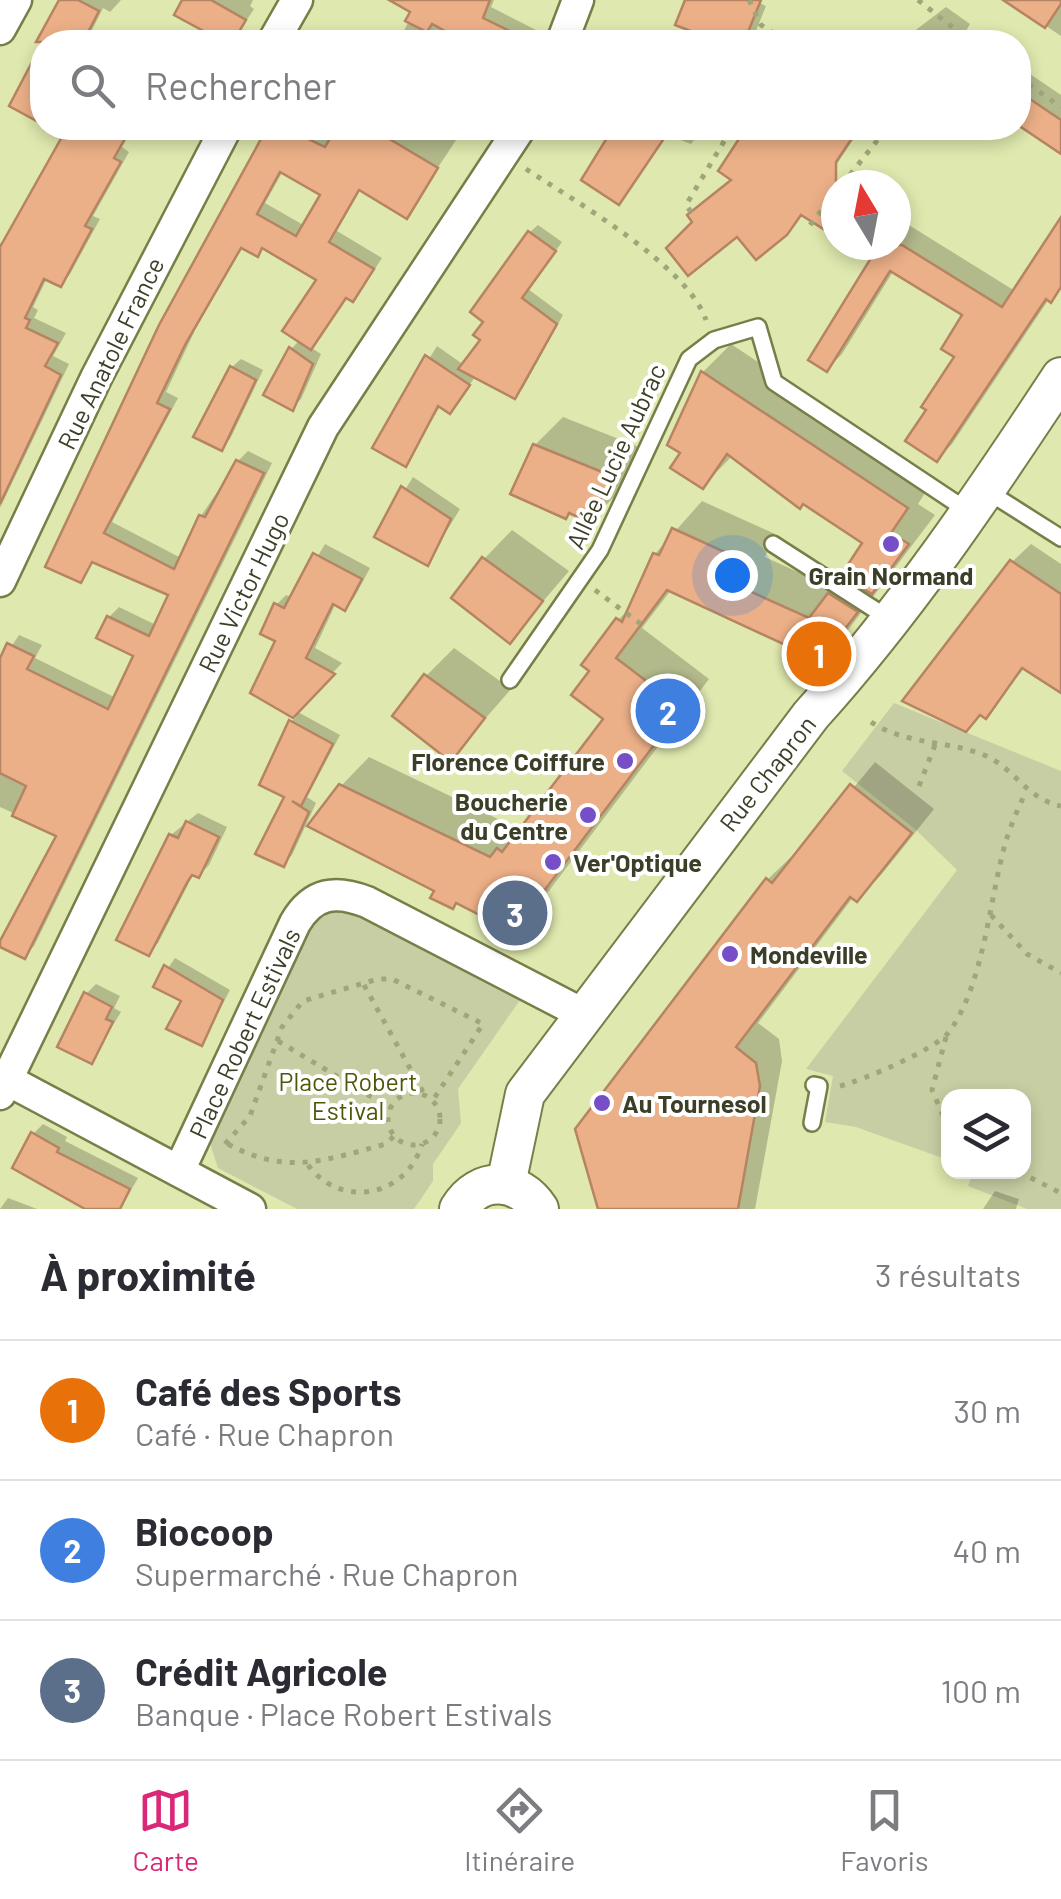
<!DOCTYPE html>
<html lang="fr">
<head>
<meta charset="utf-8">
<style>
  body { margin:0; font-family:Barlow,sans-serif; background:#f7f7f7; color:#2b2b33 }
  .controls { position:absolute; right:30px; bottom:30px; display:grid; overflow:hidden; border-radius:20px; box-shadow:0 5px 15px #0003 }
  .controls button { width:90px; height:90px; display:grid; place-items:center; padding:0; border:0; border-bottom:2px solid #e1e1e2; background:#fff; color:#2b2b33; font:50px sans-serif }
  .compass { position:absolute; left:821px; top:170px; width:90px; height:90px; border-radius:50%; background:#fff; box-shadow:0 5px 15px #0003; rotate:350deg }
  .you { position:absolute; left:732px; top:575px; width:35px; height:35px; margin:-25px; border:8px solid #fff; border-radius:50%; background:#1a73e8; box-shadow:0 0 0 15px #1a73e833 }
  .badge { display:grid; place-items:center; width:65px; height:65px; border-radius:50%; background:#db2777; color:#fff; font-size:32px; font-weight:700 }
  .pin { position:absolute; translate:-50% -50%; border:5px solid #fff; box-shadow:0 2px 10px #0006 }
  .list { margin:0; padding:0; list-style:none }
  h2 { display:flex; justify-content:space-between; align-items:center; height:130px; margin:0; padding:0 40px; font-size:42px }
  h2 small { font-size:32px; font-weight:400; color:#7c7c81 }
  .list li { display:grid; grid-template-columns:65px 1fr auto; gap:30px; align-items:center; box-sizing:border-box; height:140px; padding:0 40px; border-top:2px solid #e1e1e2 }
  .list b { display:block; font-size:38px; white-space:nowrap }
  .list p { margin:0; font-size:32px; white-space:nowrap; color:#7c7c81 }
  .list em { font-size:32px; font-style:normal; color:#7c7c81 }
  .icon { flex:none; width:55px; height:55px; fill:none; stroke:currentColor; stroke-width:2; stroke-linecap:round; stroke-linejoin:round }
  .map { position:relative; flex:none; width:1061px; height:1209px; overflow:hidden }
  .search { position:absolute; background:#fff; box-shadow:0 5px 15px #0003; left:30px; right:30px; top:30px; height:110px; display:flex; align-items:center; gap:25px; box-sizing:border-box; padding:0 35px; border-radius:40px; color:#7c7c81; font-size:38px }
  .sheet { height:550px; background:#fff }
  nav { display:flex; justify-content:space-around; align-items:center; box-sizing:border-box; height:140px; border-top:2px solid #e1e1e2; background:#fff; font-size:28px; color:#7c7c81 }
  nav a { display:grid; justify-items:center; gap:5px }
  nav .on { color:#db2777 }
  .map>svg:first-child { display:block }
</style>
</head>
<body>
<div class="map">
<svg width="1061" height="1209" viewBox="0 0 1061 1209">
  <rect width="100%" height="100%" fill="#dfe8ae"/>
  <g fill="#c8cea3">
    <path d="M894 703 1061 771V1209H1027L968 1186 973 1172H1024V1096H948V1160L856 1127 825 1122 833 1076 806 1069 957 870 915 829 842 771Z"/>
    <path d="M345 909 522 997 458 1089 461 1123 433 1164V1181L414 1209H297L218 1168 208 1137 305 925 319 911Z"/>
  </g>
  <g fill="#0003" fill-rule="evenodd">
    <path d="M64 0H121L110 12 103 8 86 42H46Z"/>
    <path d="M185 0H253L250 6 254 9 232 42H205L210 32Z"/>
    <path d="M420 0H494L491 7 538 31 533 42H398Z"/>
    <path d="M687 0H753L766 6 755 33 745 42H726L678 23Z"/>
    <path d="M1027 0H1061V36L1021 9Z"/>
    <path d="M946 7 970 24 966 31 983 42H900Z"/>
    <path d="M1018 66 1061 95V151L1018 122Z"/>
    <path d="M54 128H133L122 147 129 152 93 216 100 219 70 274 60 284 47 278 33 307 38 310 34 318 66 333 53 356 69 364 0 508V243L5 245 66 135Z"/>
    <path d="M270 128 462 131 406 216 361 189 337 231 382 258 362 289 352 299 348 296 310 347 321 354 301 399 292 408 291 349 300 340 319 279 264 247 257 254 243 246 195 330 166 392 178 398 112 522 181 558 201 516 238 461 248 451 272 463 34 946 24 956 59 834 0 807V664L19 635 42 645 35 658 116 698 136 654 109 617 119 607 156 625 171 593 95 560 81 580 161 327ZM283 171 324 194 305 226 265 203Z"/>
    <path d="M616 128H703L691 144 667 135 619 202 585 180Z"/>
    <path d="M750 128H876L869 135 860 129 829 176 844 185H836V234L804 214 786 233H738L695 222 690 215 733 178 721 170Z"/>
    <path d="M896 217 1015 291 1061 223V289L1049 299 952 444 937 459 929 409 958 356 965 314 894 270 842 354 827 369 874 258 853 245H896Z"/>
    <path d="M538 225 562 242 528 289 563 315 523 388 515 396 476 376 450 411 441 405 406 464 375 447 437 346 464 365 484 340 530 232Z"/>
    <path d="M731 344 934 479 918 504 935 515 848 630 820 658 671 590 642 628 709 679 542 900 513 929 437 890 341 786 369 757 519 829 606 718 592 671 618 620 631 607 655 554 702 501 775 534 765 557 835 589 848 576 866 542 733 455 703 486 683 453 703 372Z"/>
    <path d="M241 359 263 370 230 439 221 448 232 367Z"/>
    <path d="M563 417 639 447 619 492 591 520 535 445Z"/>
    <path d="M413 477 460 509 427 563 377 536Z"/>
    <path d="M512 530 569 571 510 640 484 559Z"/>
    <path d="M325 544 370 568 354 598 344 608 336 603 315 648 342 663 296 711 340 735 307 797 316 803 292 855 283 864 291 722 296 717 262 701 278 640 276 605 286 595 293 598Z"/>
    <path d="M1031 544 1061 564V690L1025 667 986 715 1012 562Z"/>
    <path d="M454 648 511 689 450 759 426 676Z"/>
    <path d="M875 762 934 809 881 875 857 899 854 896 758 1023 779 1039 782 1061 755 1209H600L767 880 791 857 794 859Z"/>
    <path d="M198 813 227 827 209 865 199 875 194 873 158 943 148 953 171 835Z"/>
    <path d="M175 958 230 990 202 1043 184 1000 156 986Z"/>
    <path d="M96 984 120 996 114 1008 121 1012 91 1061 86 994Z"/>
    <path d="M43 1124 67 1137 65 1141 138 1178 120 1209H104L33 1134Z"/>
    <path d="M995 1191 1019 1199 1016 1209H983Z"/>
    <path d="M8 1198 37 1209H0Z"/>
  </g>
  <g fill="#ecb088" stroke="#b58463" stroke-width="2.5" fill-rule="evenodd">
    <path d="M59 0H78L99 11 83 42H36Z"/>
    <path d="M182 0H211L246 20 233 42H202L207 33 174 15Z"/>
    <path d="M389 0H490L483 18 532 42H465L432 24 427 32 405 21 410 12Z"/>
    <path d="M685 0H761L744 42H719L675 25Z"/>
    <path d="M1003 0H1061V4L1045 28Z"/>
    <path d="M42 43V124L9 106Z"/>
    <path d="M1018 91 1061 120V154L1018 125Z"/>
    <path d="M67 128H131L114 158 121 162 85 226 92 229 61 287 44 279 25 318 30 320 26 328 58 343 45 366 61 375 0 504V247Z"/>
    <path d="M267 128H286L325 147 336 128H371L438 168 407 219 359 190 329 242 374 269 353 302 346 298 311 350 282 331 316 280 262 248 258 257 241 248 186 343 157 403 170 409 104 533 174 569 199 515 205 517 236 460 264 473 25 959 0 947V941L56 836 12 816 26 786 0 773V658L7 643 34 656 27 669 108 709 133 656 96 638 107 616 149 636 168 595 92 562 81 583 45 567 159 325ZM280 172 320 195 296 236 257 214Z"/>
    <path d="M613 128H671L619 205 581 180Z"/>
    <path d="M746 128H859L836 162V237L801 215 787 235 756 260 737 237 688 276 666 248 692 222 687 215 731 180 718 171Z"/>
    <path d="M1061 217V287L1051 303 1046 299 937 462 905 441 926 410 921 407 954 357 941 349 962 315 890 271 827 372 808 360 879 245H902L1002 307Z"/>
    <path d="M528 231 556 251 522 298 557 324 515 399 458 369 480 340 473 335 483 322 470 312Z"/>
    <path d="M289 347 313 364 293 411 263 395Z"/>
    <path d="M425 355 470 385 450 414 438 406 406 467 372 448Z"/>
    <path d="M230 366 256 380 222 451 193 437Z"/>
    <path d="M701 371 908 508 891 533 909 544 872 594 841 575 862 543 803 504 800 509 727 454 703 489 670 468 680 453 667 445Z"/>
    <path d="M533 444 612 476 591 523 569 513 566 519 510 494Z"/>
    <path d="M401 486 451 519 428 566 374 537Z"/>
    <path d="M672 528 749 563 738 586 809 618 828 593 858 612 820 661 667 590 616 658 682 708 513 932 456 903 453 909 430 898 434 891 307 826 339 784 490 857 497 848 502 852 603 719 571 695 589 671 581 665 616 618 622 622 653 553 659 555Z"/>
    <path d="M313 553 362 579 345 611 333 604 306 658 335 674 293 718 250 693 275 641 260 634 274 603 284 608Z"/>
    <path d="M482 557 543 601 510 644 451 598Z"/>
    <path d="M1010 560 1061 594V693L1022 668 986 719 980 715 966 732 902 701Z"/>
    <path d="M424 674 485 718 451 762 392 716Z"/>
    <path d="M289 720 333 744 301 806 292 801 309 812 284 867 255 854 284 797 259 785Z"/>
    <path d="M850 784 912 833 857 902 850 897 736 1047 756 1063 760 1086 738 1209H598L575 1129 766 878 772 883Z"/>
    <path d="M186 821 219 837 199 878 192 875 188 881 149 956 116 940 169 834 178 838Z"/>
    <path d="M164 965 223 1000 202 1046 166 1029 181 1001 153 987Z"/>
    <path d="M84 992 112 1007 106 1019 113 1022 92 1064 57 1047Z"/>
    <path d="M31 1132 59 1148 57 1152 130 1189 120 1209H85L12 1168Z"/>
  </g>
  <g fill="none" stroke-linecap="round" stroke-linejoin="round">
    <defs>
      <g id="service">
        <path d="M987 491 1061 538"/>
        <path d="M773 544 891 620"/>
        <path d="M510 680 600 550 689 359 714 340 758 327 774 382 971 513"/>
        <path d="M812 1123 819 1086 814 1085"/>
      </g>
      <g id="minor">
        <path d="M0 29 16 0"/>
        <path d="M273 42 297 0"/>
        <path d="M562 42 578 0"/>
        <path d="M0 581 96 378 226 128"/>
        <path d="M0 1076 250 1209"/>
        <path d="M0 1094 323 427 520 128"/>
        <path d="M179 1171 295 923C313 892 336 890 367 902L585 1015"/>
      </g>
      <g id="tertiary">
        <path d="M506 1184 525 1094 811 715C905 611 984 494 1061 377"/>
        <path d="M459 1209C479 1175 519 1178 539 1209"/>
      </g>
    </defs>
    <use href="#service" stroke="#777e48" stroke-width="20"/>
    <use href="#minor" stroke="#777e48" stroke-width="35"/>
    <use href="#tertiary" stroke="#777e48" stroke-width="42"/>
    <g stroke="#a0a67a" stroke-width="5" stroke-dasharray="5 8" stroke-linecap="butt">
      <path d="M749 0 761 25 786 41"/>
      <path d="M918 0 971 42"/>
      <path d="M785 42 800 37 842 42"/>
      <path d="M1018 77 1061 107"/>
      <path d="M526 169C576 202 687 265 706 320"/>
      <path d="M842 185 887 128"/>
      <path d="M691 212 686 205 732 128"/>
      <path d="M810 225 836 192"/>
      <path d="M595 590 641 624"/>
      <path d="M871 722C906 745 946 740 984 755 1015 768 1026 799 1061 806"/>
      <path d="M919 786 935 745"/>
      <path d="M991 915 1027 954 1061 973"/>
      <path d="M364 985 423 1092"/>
      <path d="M946 1037 932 1090 948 1127"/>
      <path d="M278 1041 390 1108"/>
      <path d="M840 1086C863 1080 935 1050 949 1032 985 982 989 899 1006 841 1011 824 1019 807 1026 791"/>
      <circle cx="414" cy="1119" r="26"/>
      <path d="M225 1144 250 1116 282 1027 303 1001 378 979H392L483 1024 433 1100"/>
      <path d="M228 1144C286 1176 326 1160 386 1144L394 1136"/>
      <path d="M308 1165C340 1209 406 1198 422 1144"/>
      <path d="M1019 1172 1061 1193"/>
    </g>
    <use href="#service" stroke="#fff" stroke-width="15"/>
    <use href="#minor" stroke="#fff" stroke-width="30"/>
    <use href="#tertiary" stroke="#fff" stroke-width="38"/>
  </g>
  <g fill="#764ec7" stroke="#fff" stroke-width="4">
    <circle cx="891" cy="544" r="10"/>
    <circle cx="625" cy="761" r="10"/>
    <circle cx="588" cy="815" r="10"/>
    <circle cx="553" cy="862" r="10"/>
    <circle cx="730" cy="954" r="10"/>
    <circle cx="602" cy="1103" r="10"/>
  </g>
  <g text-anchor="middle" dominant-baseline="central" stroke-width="8" stroke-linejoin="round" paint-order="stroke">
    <g font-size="25" fill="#3c3f28" stroke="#fff">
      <text transform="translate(110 353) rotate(-64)">Rue Anatole France</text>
      <text transform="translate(615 456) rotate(-65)">Allée Lucie Aubrac</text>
      <text transform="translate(243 592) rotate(-64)">Rue Victor Hugo</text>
      <text transform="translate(767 773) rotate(-52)">Rue Chapron</text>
      <text transform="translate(244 1033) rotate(-65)">Place Robert Estivals</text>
    </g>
    <g font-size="25" font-weight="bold" fill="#3c3f28" stroke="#fff" text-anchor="start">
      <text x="891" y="575" text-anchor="middle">Grain Normand</text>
      <text x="605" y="761" text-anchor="end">Florence Coiffure</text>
      <text x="568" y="801" text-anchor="end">Boucherie<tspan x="568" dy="29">du Centre</tspan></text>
      <text x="573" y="862">Ver'Optique</text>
      <text x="750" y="954">Mondeville</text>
      <text x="622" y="1103">Au Tournesol</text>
    </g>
    <g font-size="25" fill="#4f5606" stroke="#fff">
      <text x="348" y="1081">Place Robert<tspan x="348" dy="29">Estival</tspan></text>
    </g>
  </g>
</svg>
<div class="controls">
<button><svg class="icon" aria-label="layers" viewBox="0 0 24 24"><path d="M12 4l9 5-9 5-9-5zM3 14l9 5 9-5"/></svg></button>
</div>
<svg class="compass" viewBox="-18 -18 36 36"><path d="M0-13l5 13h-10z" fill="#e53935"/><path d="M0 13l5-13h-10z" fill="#7c7c81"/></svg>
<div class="you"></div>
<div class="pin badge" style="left:819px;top:654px;background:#e8710a">1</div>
<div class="pin badge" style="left:668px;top:711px;background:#3f7fe0">2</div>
<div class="pin badge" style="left:515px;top:913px;background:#5c6f8a">3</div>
<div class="search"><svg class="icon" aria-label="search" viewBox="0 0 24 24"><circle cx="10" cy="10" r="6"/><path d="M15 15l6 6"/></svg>Rechercher</div>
</div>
<section class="sheet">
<h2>À proximité<small>3 résultats</small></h2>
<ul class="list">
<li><span class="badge" style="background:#e8710a">1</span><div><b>Café des Sports</b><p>Café · Rue Chapron</p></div><em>30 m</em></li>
<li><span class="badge" style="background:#3f7fe0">2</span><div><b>Biocoop</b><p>Supermarché · Rue Chapron</p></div><em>40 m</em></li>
<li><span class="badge" style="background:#5c6f8a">3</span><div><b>Crédit Agricole</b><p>Banque · Place Robert Estivals</p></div><em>100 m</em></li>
</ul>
</section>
<nav>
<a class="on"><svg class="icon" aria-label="map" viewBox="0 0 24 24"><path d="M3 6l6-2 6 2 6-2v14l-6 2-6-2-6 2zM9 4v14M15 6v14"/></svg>Carte</a>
<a><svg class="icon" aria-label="directions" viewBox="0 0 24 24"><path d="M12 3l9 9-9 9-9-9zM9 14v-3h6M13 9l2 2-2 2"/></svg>Itinéraire</a>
<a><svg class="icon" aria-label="saved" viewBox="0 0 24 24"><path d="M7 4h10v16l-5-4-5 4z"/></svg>Favoris</a>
</nav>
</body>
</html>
